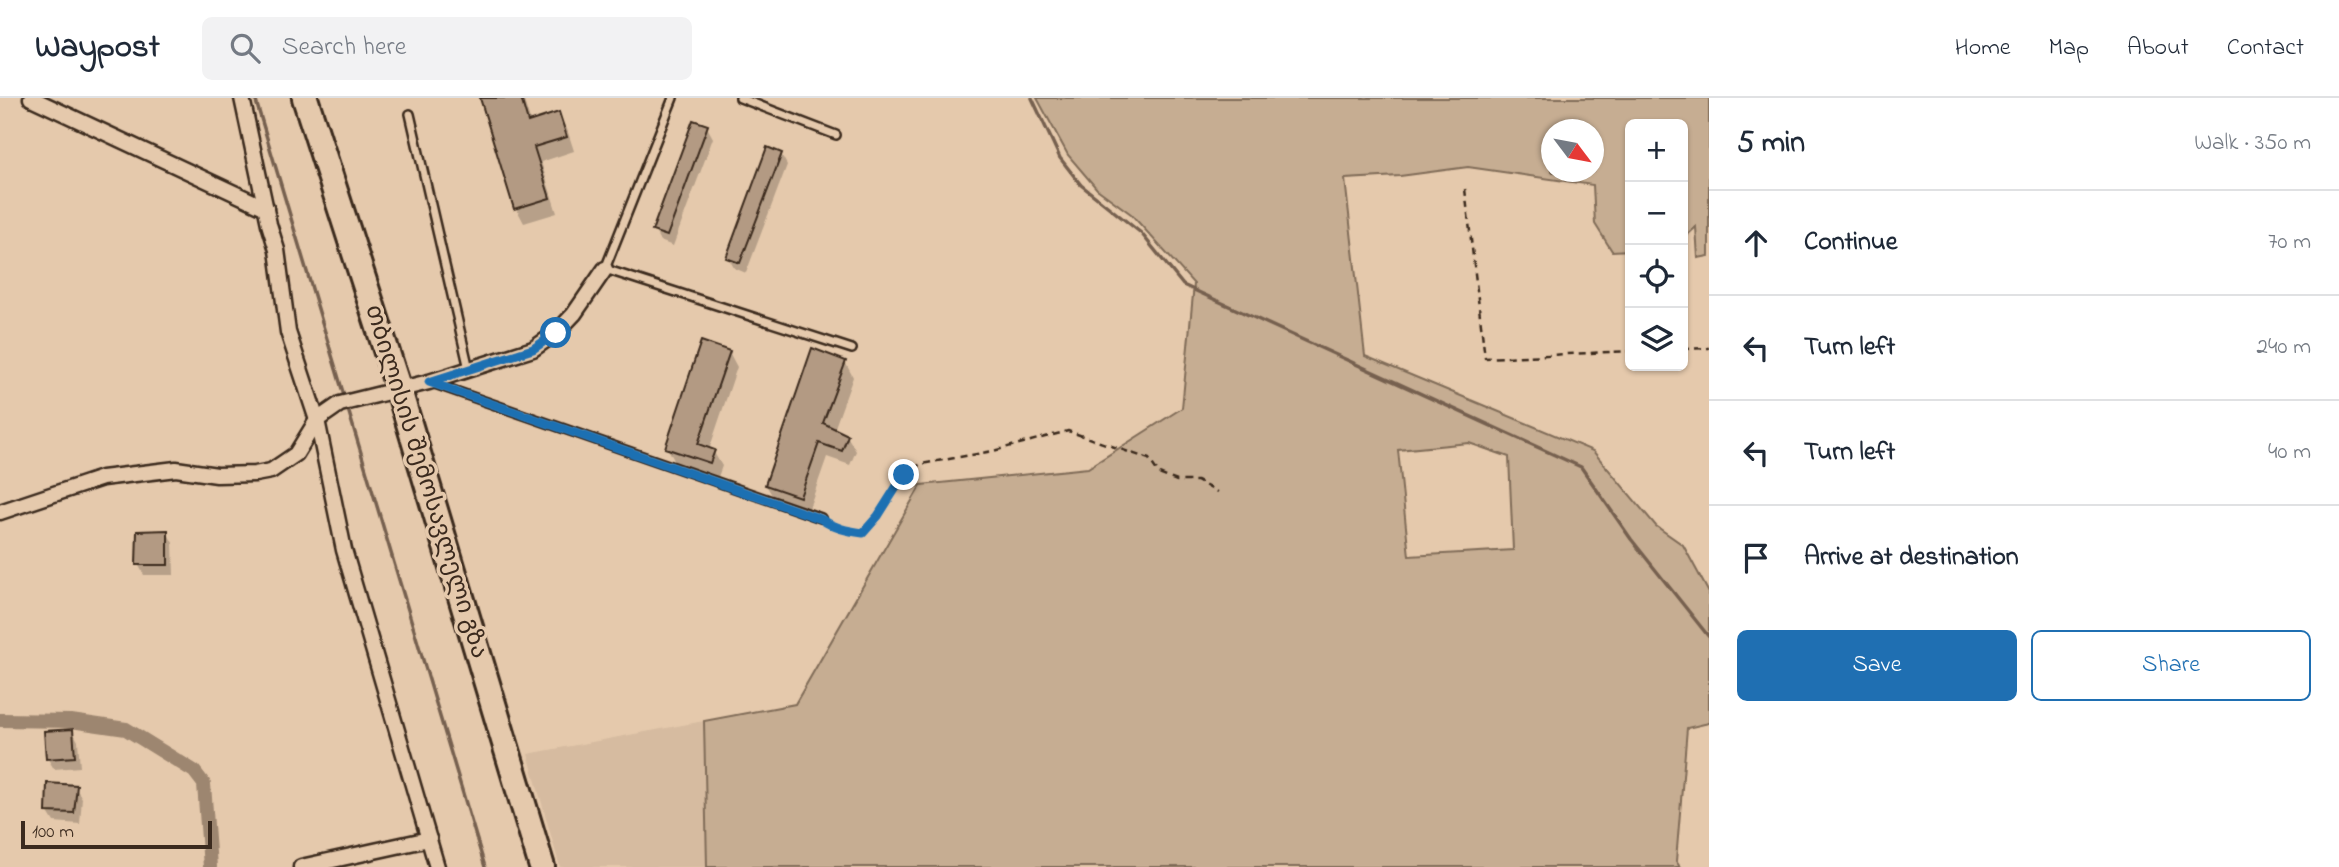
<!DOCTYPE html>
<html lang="en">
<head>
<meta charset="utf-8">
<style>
  body { margin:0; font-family:"Indie Flower","Noto Sans Georgian",sans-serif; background:#f2f2f3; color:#1f2937 }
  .controls { position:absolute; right:21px; top:21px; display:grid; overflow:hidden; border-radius:10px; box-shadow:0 2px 5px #0004 }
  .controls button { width:63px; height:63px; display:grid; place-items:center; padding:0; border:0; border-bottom:2px solid #e0e1e3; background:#fff; color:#1f2937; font:35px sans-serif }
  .compass { position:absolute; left:1541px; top:21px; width:63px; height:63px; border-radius:50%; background:#fff; box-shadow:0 2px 5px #0004; rotate:122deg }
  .scale { position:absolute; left:21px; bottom:18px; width:191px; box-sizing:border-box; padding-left:7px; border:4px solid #3b2a1e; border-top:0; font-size:19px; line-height:24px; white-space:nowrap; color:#3b2a1e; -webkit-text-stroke:5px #e5c9ac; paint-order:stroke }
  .stop { position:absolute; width:21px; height:21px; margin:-16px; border:5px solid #1f6fb2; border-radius:50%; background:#fff }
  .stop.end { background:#1f6fb2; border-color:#fff; box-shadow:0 2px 7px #0008 }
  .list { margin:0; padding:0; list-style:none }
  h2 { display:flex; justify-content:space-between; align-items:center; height:91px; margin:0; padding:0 28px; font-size:30px }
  h2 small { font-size:23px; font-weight:400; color:#747a83 }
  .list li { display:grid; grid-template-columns:46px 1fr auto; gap:21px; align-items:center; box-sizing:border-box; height:105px; padding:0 28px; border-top:2px solid #e0e1e3 }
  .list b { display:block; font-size:26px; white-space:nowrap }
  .list em { font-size:23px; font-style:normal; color:#747a83 }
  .actions { display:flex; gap:14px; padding:21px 28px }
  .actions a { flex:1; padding:16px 0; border:2px solid #1f6fb2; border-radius:10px; text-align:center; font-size:24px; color:#1f6fb2 }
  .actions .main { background:#1f6fb2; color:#fff }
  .icon { flex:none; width:38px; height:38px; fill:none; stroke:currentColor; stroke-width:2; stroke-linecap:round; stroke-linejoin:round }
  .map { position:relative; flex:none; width:1709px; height:769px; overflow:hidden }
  header { display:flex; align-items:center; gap:42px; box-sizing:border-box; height:98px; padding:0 35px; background:#fff; border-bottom:2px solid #e0e1e3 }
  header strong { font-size:33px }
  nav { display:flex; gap:38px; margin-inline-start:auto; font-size:24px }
  .search { width:490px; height:63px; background:#f2f2f3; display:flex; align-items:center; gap:18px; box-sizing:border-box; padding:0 24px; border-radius:10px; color:#747a83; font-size:26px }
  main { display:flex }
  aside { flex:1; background:#fff }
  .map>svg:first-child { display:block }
</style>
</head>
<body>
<header>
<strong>Waypost</strong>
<div class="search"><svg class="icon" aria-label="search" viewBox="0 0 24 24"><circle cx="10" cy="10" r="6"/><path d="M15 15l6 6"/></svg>Search here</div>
<nav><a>Home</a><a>Map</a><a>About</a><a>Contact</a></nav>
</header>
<main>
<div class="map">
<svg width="1709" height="769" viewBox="0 0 1709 769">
  <rect width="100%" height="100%" fill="#e5c9ac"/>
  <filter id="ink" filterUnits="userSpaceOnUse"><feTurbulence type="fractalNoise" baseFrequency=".0143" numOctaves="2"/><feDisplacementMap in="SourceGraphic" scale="14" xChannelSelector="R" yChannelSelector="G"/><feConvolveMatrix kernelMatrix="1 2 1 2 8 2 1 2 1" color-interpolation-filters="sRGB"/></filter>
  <g filter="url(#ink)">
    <path fill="#d6bba0" d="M704 623 707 769H560L528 656Z"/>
    <path fill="#c6ad92" stroke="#806c58" stroke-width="2" fill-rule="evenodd" d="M1037 0H1709V158L1698 160 1696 129 1683 141V26H1630V152L1612 153 1595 126 1593 87 1468 69 1400 78 1345 81 1365 258 1593 353 1656 428 1683 447 1709 495V625L1687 630 1676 763 1680 769H707L704 623 795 606 921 387 1088 370 1182 310 1194 186 1131 116 1097 91 1068 57ZM1552 32H1594V74H1552ZM1469 345 1509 359 1513 452 1409 458 1398 352Z"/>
    <g fill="#0003">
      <path d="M482 0H523L531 25 558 17 567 31 574 53 541 64 557 115 524 125 516 110Z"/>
      <path d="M707 29 713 40 673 148 660 143 654 132Z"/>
      <path d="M781 56 787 67 746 175 734 170 728 159Z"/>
      <path d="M729 254 737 269 709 352 713 353 722 368 718 379 675 364 667 349Z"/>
      <path d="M845 264 853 279 834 332 847 338 856 353 850 367 827 359 808 413 775 402 766 387Z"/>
      <path d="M167 434 173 445 174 477H144L138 466Z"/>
      <path d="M72 632 78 643 80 669 54 671 48 661Z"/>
      <path d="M75 689 82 700 80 726 54 724 47 713Z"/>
    </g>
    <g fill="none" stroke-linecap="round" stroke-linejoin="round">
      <g stroke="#76614f" stroke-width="3.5">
        <path d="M255 0 345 301"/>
        <path d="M1032 0 1060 60 1081 87 1141 135 1183 187 1581 369 1631 441 1709 539"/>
        <path d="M347 308 485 769"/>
      </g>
      <path stroke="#9d8670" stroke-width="14" d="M0 622 71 623 126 631 194 673 204 686 210 769"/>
    </g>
    <g fill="#b39a83" stroke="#3b2a1e" stroke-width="2">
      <path d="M480 0H521L528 24 559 14 567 39 534 49 550 100 514 111Z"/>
      <path d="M693 22 708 27 667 138 652 133Z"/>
      <path d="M767 49 782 55 740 165 726 160Z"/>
      <path d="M701 243 730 253 698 346 715 352 710 365 665 350Z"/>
      <path d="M812 250 846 263 823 325 848 337 842 353 819 345 800 399 765 387Z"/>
      <path d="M168 432V467H136L137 433Z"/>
      <path d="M73 631 75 659 46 661 44 633Z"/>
      <path d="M47 685 77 687 74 715 46 714Z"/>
    </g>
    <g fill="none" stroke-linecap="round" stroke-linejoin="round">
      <defs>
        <g id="lane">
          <path d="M673 0 605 171 852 251"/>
          <path d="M740 0 836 37"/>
          <path d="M410 16 469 271"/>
          <path d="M432 285 821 420"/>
        </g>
        <g id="street">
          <path d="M31 0 266 110"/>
          <path d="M242 0 269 126 277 152 288 234 317 322 344 452 437 769"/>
          <path d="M0 414 102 380 176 371 217 377 255 376 271 373 296 356 317 322 340 306 429 284 533 251 556 235 574 216 605 171"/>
          <path d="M301 769 429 741"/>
        </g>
        <path id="highway" d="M305 0 399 292 542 769"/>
      </defs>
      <use href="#lane" stroke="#3b2a1e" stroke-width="12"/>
      <use href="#street" stroke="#3b2a1e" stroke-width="19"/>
      <use href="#highway" stroke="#3b2a1e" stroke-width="30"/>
      <g stroke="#3b2a1e" stroke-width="2.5" stroke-dasharray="7 5" stroke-linecap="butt">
        <path d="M1465 91 1485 260 1630 253"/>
        <path d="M1683 251 1709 250"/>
        <path d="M828 425 833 429 863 435 878 418 903 377 921 366 993 353 1068 333 1149 361 1159 376 1177 383H1197L1217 394"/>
      </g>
      <use href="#lane" stroke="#e5c9ac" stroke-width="7"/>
      <use href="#street" stroke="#e5c9ac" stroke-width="14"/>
      <use href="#highway" stroke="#e5c9ac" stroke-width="24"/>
    </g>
  </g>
  <g fill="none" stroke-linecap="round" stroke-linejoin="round" filter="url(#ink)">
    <path stroke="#1f6fb2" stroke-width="9" d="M556 235 533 251 429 284 821 421C834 430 847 433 863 435L878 418 904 377"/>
  </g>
  <g text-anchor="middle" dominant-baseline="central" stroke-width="7" stroke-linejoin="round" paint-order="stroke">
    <g font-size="24" fill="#3b2a1e" stroke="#e5c9ac">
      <text transform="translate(425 384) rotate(73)">თბილისის შემოსავლელი გზა</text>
    </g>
  </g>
</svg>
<div class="controls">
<button>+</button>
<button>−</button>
<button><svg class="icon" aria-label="locate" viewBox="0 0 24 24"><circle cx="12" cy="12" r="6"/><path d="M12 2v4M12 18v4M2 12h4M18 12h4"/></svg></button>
<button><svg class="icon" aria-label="layers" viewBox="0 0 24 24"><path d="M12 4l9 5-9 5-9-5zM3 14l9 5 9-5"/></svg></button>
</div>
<svg class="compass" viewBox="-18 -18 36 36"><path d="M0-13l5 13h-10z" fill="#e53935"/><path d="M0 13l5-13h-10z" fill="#747a83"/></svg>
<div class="scale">100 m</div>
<div class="stop" style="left:556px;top:235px"></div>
<div class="stop end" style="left:904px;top:377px"></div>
</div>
<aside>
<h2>5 min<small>Walk · 350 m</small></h2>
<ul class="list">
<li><svg class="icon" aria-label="ahead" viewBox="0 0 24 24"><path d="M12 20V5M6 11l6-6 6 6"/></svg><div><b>Continue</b></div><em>70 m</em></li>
<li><svg class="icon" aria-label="left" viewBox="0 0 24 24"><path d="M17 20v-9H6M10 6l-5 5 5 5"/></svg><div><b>Turn left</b></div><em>240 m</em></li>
<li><svg class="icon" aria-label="left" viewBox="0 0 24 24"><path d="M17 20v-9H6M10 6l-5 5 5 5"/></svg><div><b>Turn left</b></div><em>40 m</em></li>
<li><svg class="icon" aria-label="arrive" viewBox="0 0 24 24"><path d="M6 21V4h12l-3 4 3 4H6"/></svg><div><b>Arrive at destination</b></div></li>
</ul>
<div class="actions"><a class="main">Save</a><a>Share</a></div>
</aside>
</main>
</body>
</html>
